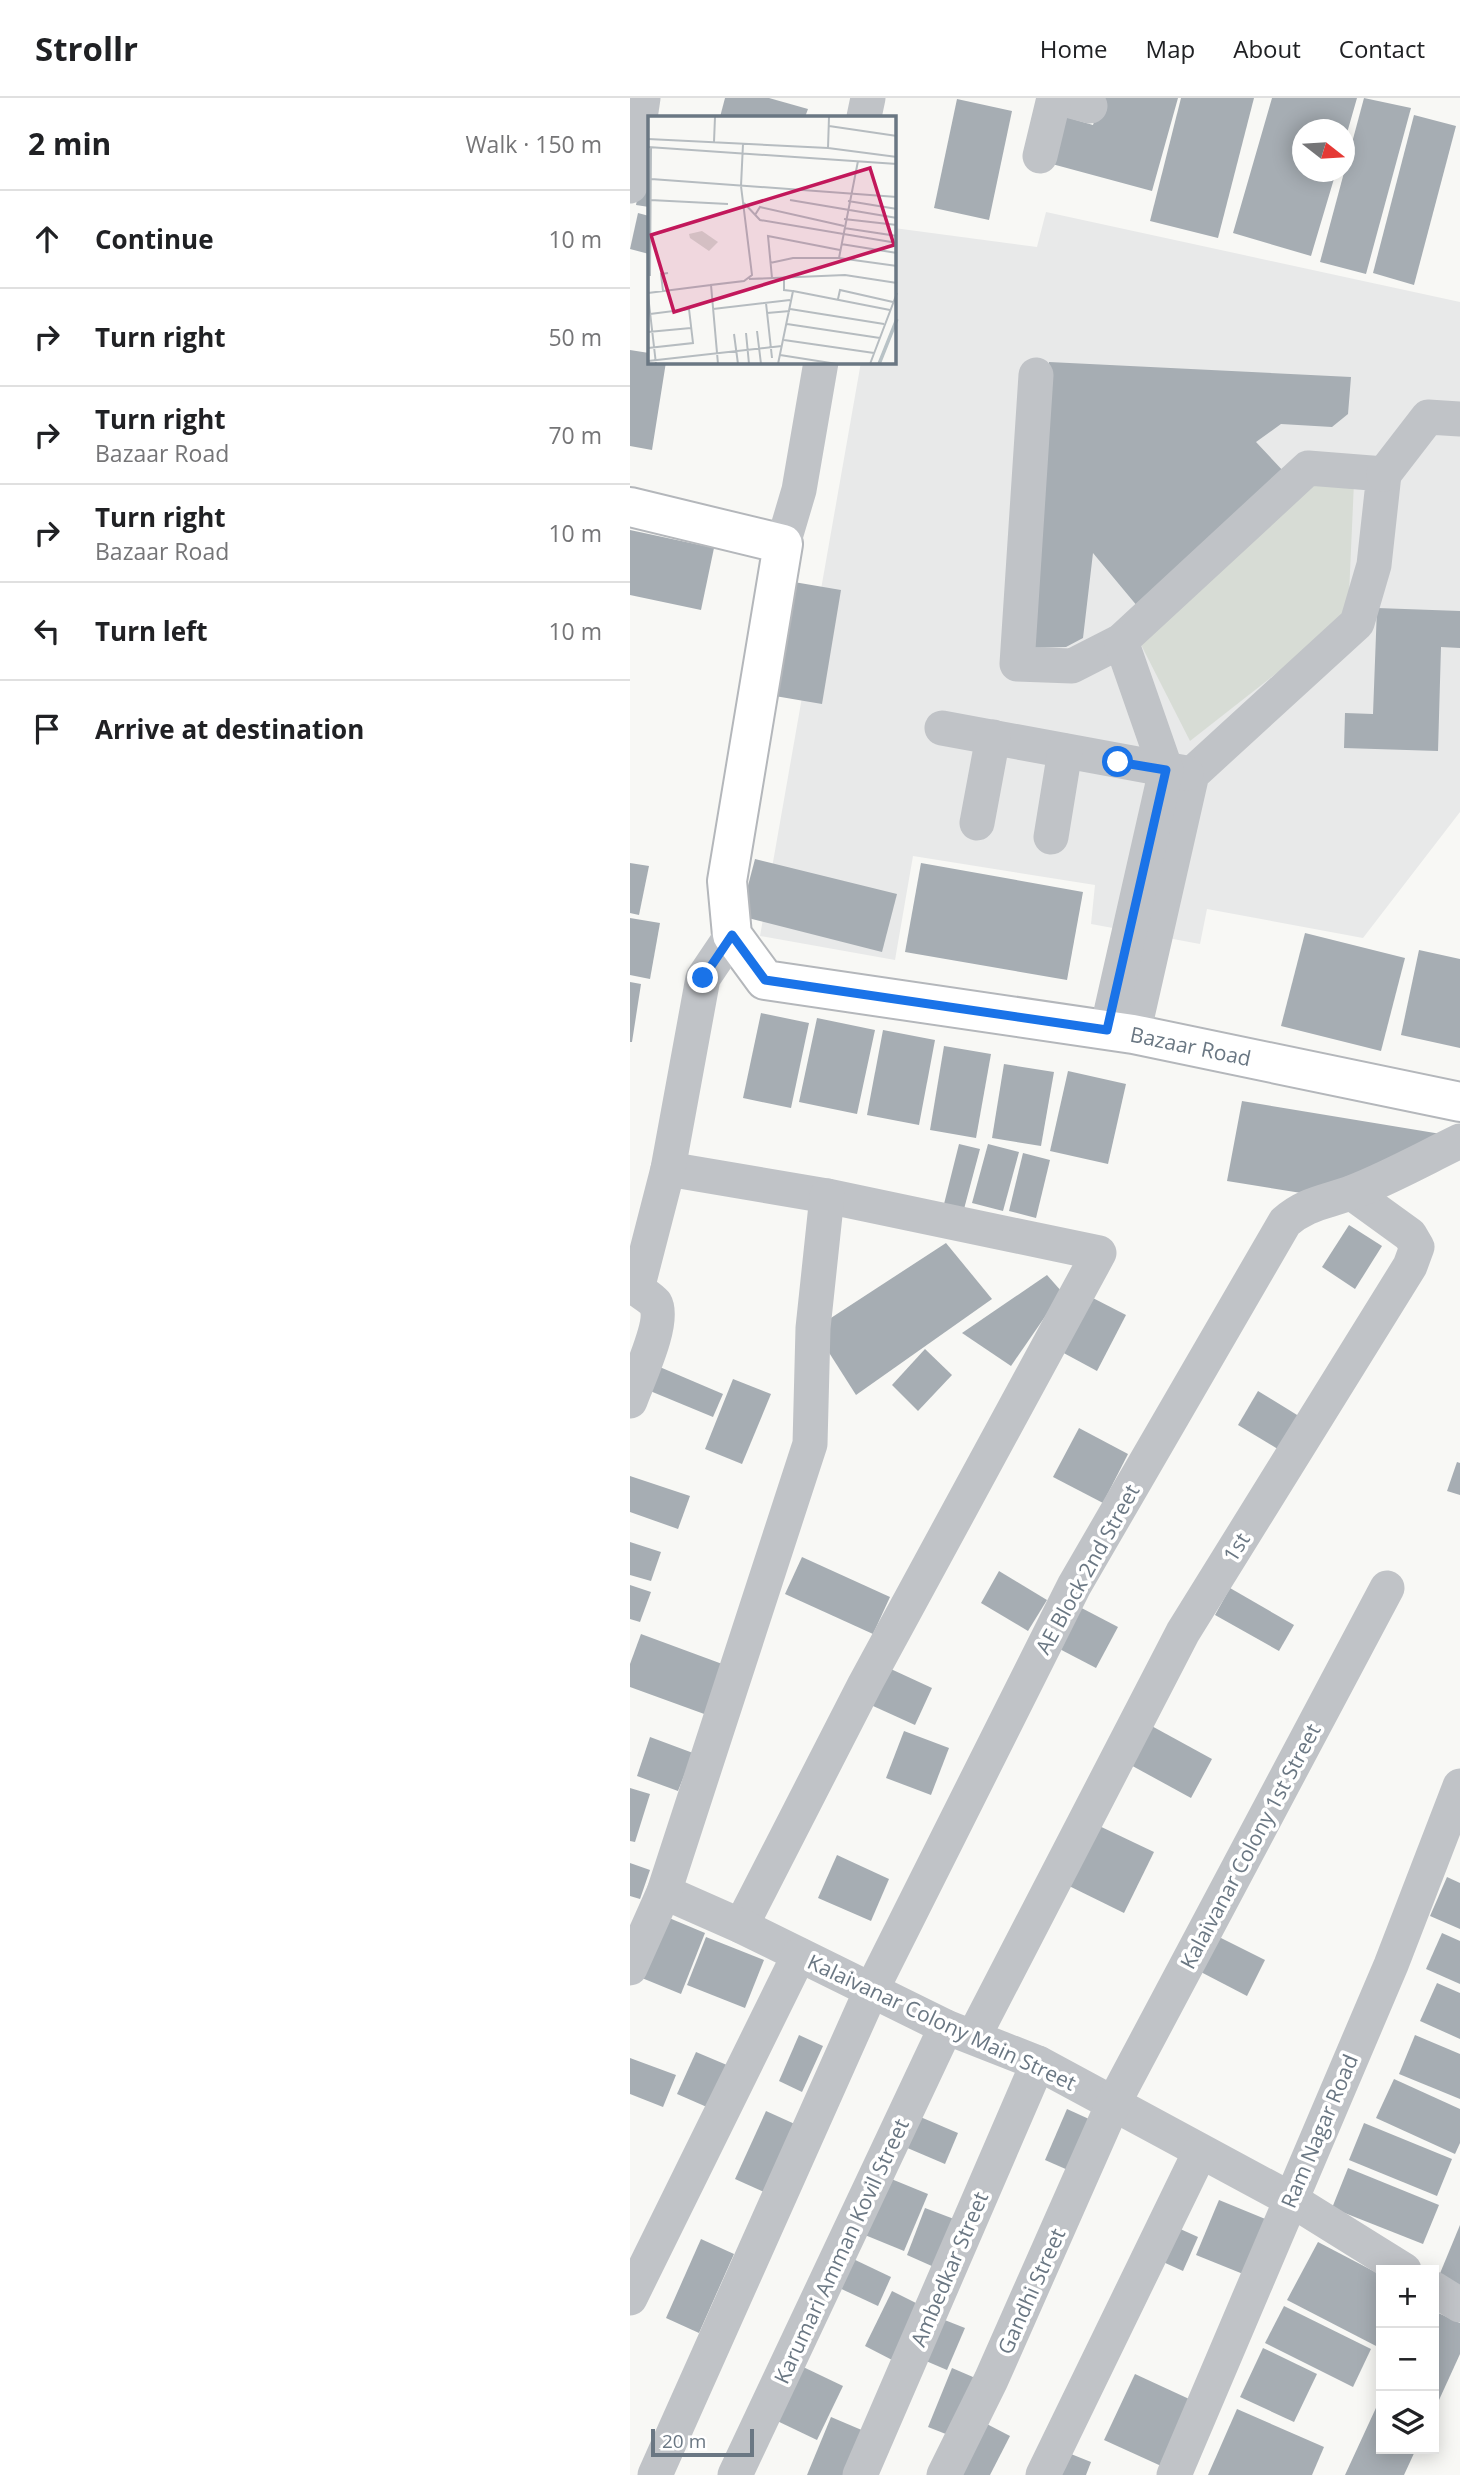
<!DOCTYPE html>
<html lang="en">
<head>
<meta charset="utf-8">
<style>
  body { margin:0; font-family:"Open Sans",sans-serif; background:#f6f6f6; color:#202124 }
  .controls { position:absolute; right:21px; bottom:21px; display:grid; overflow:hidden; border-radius:0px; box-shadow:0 4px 18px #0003 }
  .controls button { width:63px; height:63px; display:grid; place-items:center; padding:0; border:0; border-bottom:2px solid #e0e0e0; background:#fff; color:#202124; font:35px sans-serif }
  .compass { position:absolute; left:662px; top:21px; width:63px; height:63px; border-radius:50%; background:#fff; box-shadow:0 4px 18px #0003; rotate:107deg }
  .scale { position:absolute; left:21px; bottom:18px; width:103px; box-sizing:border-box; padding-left:7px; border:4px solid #6a7783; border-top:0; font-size:19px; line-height:24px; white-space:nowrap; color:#6a7783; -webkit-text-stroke:5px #fff; paint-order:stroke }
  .stop { position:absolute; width:21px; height:21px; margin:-16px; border:5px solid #1a73e8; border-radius:50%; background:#fff }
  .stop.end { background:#1a73e8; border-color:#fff; box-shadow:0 2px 7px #0008 }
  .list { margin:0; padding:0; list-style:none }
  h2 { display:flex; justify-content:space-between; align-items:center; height:91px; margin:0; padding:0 28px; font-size:30px }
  h2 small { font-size:23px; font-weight:400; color:#757577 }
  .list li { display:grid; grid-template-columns:46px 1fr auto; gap:21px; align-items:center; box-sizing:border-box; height:98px; padding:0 28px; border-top:2px solid #e0e0e0 }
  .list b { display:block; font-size:26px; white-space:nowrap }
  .list p { margin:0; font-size:23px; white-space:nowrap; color:#757577 }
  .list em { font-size:23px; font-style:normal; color:#757577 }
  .icon { flex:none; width:38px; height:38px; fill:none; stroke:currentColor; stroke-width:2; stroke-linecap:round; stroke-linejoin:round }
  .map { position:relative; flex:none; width:830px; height:2377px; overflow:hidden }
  header { display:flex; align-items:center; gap:42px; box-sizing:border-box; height:98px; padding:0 35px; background:#fff; border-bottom:2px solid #e0e0e0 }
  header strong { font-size:33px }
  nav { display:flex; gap:38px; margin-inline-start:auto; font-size:24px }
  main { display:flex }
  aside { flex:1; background:#fff }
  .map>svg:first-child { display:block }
</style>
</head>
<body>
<header>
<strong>Strollr</strong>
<nav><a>Home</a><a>Map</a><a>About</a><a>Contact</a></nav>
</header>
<main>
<aside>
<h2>2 min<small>Walk · 150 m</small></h2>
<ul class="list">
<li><svg class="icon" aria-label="ahead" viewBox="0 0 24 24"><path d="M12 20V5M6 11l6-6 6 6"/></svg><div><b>Continue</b></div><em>10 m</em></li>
<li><svg class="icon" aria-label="right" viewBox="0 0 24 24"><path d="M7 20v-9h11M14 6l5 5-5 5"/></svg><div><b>Turn right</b></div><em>50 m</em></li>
<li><svg class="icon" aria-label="right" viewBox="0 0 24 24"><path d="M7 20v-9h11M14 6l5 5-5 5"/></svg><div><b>Turn right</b><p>Bazaar Road</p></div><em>70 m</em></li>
<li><svg class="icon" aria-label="right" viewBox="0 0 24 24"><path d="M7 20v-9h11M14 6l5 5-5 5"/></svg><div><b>Turn right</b><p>Bazaar Road</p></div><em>10 m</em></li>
<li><svg class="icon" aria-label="left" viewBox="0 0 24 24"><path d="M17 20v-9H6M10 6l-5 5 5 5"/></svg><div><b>Turn left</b></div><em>10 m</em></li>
<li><svg class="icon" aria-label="arrive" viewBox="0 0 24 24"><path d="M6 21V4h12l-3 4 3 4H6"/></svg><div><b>Arrive at destination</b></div></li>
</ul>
</aside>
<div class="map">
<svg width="830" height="2377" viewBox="0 0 830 2377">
  <rect width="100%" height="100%" fill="#f8f8f5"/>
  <path fill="#e8e9e9" d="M416 114 830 204V714L733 840 577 811 570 846 543 841 461 826 465 787 283 758 265 862 130 838 231 264H264V130L407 149Z"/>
  <path fill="#d7dcd5" d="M682 384H724L718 519 560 643 503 531Z"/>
  <g fill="#a6adb3">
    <path d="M95 0H139L178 11 175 19H90Z"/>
    <path d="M471 0H548L522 93 422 66 436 19 463 27Z"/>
    <path d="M551 0H624L588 140 520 123Z"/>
    <path d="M642 0H727L715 42V32H673V74H706L681 158 603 135Z"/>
    <path d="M734 0 781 10 736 176 690 164Z"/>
    <path d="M327 1 382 13 359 122 304 110Z"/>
    <path d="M784 17 826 28 784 187 743 175Z"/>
    <path d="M14 64 19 65V109L6 107Z"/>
    <path d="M8 115 19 118V156L0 151Z"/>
    <path d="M0 252 19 255V264H36L22 352 0 348Z"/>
    <path d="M419 264 721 279 718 316 702 329 651 326 626 344 671 392 523 527 463 455 453 540 436 549 397 550Z"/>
    <path d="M0 432 84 450 71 512 0 497Z"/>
    <path d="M158 483 211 492 192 606 139 597Z"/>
    <path d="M747 510 830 513V550L811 549 808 653 714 650 715 615 743 616Z"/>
    <path d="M125 761 267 796 252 854 110 818Z"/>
    <path d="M0 765 19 768 9 817 0 815Z"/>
    <path d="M291 765 453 794 437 882 275 854Z"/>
    <path d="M0 820 30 825 20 881 0 877Z"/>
    <path d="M675 835 775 860 751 953 651 928Z"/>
    <path d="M789 852 830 861V950L771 937Z"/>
    <path d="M0 884 11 886 2 944H0Z"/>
    <path d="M131 915 179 925 161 1010 113 1000Z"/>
    <path d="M187 920 245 932 227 1016 169 1004Z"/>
    <path d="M253 932 305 942 289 1027 237 1017Z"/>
    <path d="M314 948 361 956 346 1040 300 1032Z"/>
    <path d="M374 966 424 974 411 1048 362 1040Z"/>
    <path d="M438 973 496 986 478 1066 420 1053Z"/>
    <path d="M612 1003 811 1036 690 1098 597 1083Z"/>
    <path d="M329 1046 350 1051 334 1111 314 1106Z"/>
    <path d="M358 1046 389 1054 373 1113 342 1105Z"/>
    <path d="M393 1055 420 1062 406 1120 379 1113Z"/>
    <path d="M719 1127 752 1148 725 1191 692 1169Z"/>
    <path d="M316 1145 362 1201 226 1297 184 1231Z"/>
    <path d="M417 1177 432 1194 381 1268 332 1235Z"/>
    <path d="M459 1198 496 1217 467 1273 430 1253Z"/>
    <path d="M295 1251 322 1277 288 1313 262 1287Z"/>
    <path d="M18 1264 93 1296 83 1319 8 1288Z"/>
    <path d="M103 1281 141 1296 112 1366 75 1351Z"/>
    <path d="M628 1293 672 1320 651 1353 608 1327Z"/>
    <path d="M449 1330 498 1356 473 1405 423 1379Z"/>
    <path d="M827 1364 830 1365V1397L817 1393Z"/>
    <path d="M0 1378 60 1398 48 1431 0 1414Z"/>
    <path d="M0 1444 31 1454 21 1483 0 1477Z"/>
    <path d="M172 1459 260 1499 243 1536 155 1496Z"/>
    <path d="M369 1473 417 1502 398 1533 351 1505Z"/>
    <path d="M0 1487 21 1494 10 1524 0 1521Z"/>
    <path d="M600 1490 664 1527 649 1553 585 1517Z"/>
    <path d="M442 1505 488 1529 466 1570 420 1546Z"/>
    <path d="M11 1536 95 1567 77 1617 0 1589V1566Z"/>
    <path d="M250 1566 302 1590 285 1627 232 1603Z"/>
    <path d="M518 1626 582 1661 561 1700 497 1665Z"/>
    <path d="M274 1633 319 1650 301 1697 256 1680Z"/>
    <path d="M20 1639 63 1655 48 1693 7 1678Z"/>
    <path d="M0 1690 20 1696 5 1744 0 1743Z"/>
    <path d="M463 1725 524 1754 494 1815 433 1785Z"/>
    <path d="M207 1757 259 1781 241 1823 188 1800Z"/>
    <path d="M0 1765 20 1772 10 1801 0 1798Z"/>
    <path d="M817 1779 830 1785V1831L800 1818Z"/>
    <path d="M32 1817 75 1835 51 1896 7 1878Z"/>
    <path d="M812 1835 830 1843V1886L796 1871Z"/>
    <path d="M585 1837 635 1862 617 1898 567 1872Z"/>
    <path d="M76 1839 134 1862 115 1910 57 1887Z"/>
    <path d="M807 1885 830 1895V1941L790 1923Z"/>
    <path d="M169 1937 193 1948 172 1994 149 1983Z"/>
    <path d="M785 1937 830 1956V2001L769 1976Z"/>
    <path d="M66 1954 104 1970 86 2013 47 1996Z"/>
    <path d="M0 1960 46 1977 33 2009 0 1996Z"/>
    <path d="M764 1981 830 2011V2045L825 2056 746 2020Z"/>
    <path d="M437 2011 470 2026 447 2076 415 2062Z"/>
    <path d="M136 2013 167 2027 136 2095 105 2081Z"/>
    <path d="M281 2015 328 2035 315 2066 268 2046Z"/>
    <path d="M734 2025 822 2061 807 2098 719 2062Z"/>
    <path d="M718 2070 809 2107 793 2146 702 2110Z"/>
    <path d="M254 2078 298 2096 274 2153 230 2135Z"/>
    <path d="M589 2102 645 2125 623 2180 566 2157Z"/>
    <path d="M295 2110 324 2121 304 2169 277 2157Z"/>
    <path d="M537 2125 568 2139 553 2173 522 2159Z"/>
    <path d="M830 2127V2195L806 2185Z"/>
    <path d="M71 2141 104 2156 69 2235 36 2220Z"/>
    <path d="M688 2144 751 2177V2243L748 2249 657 2202Z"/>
    <path d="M219 2159 261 2179 248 2208 205 2188Z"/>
    <path d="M262 2193 294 2209 266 2264 235 2248Z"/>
    <path d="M654 2208 741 2251 723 2289 635 2245Z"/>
    <path d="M804 2213 830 2225V2256L804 2313Z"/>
    <path d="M307 2219 335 2230 317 2272 289 2260Z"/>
    <path d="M633 2250 687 2276 664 2324 610 2299Z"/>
    <path d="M169 2267 213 2288 187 2342 143 2321Z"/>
    <path d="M322 2270 350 2282 326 2340 298 2329Z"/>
    <path d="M505 2276 570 2306 540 2372 474 2342Z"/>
    <path d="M751 2299V2351H786L774 2377H715Z"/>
    <path d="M607 2311 694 2349 682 2377H578Z"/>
    <path d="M201 2319 234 2333 216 2377H177Z"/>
    <path d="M353 2324 380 2338 360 2377H325Z"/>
    <path d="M431 2352 461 2364 456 2377H421Z"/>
  </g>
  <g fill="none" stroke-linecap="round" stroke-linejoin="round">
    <defs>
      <g id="major">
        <path id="s1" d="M0 409 153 446 97 783 102 837 135 882 503 936 830 1004"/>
      </g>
    </defs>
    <use href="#major" stroke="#b4b7bb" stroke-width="42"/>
    <g stroke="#c0c3c7" stroke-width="35">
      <path d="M430 0 460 8"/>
      <path d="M234 19 238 0"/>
      <path d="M410 58 424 0"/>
      <path d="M0 88 13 0"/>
      <path d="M406 277 387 566 442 568 491 543 678 370 754 376 744 467 727 525 562 676 503 936"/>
      <path d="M754 376 798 319 830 321"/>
      <path d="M153 446 169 392 191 264"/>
      <path d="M312 630 556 675"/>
      <path d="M347 725 363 639"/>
      <path d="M421 739 435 653"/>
      <path d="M477 932 536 672 491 543"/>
      <path d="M38 1071 197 1098 469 1155 235 1586 111 1828"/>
      <path d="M0 1303C7 1283 36 1223 25 1205 21 1200 12 1195 7 1191L38 1071 73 880 102 837"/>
      <path d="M34 1794 111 1828 316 1929 408 1965 660 2101 774 2172"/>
      <path d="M0 1870 34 1794 180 1346 183 1230 197 1098"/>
      <path d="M344 1938 553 1534 780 1168 787 1149 780 1137 722 1095"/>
      <path d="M804 2191 830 2207"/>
      <path d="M0 2200 169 1857"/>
      <path d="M25 2377 241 1893 444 1488 655 1124C676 1105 697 1104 723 1094 759 1080 795 1060 830 1043"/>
      <path d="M105 2377 316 1929"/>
      <path d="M230 2377 408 1965"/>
      <path d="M314 2377 361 2282 483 2006 757 1490"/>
      <path d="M413 2377 570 2054"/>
      <path d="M544 2377 761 1867 830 1688"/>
    </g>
    <use href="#major" stroke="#fff" stroke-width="38"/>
  </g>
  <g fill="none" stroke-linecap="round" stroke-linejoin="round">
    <path stroke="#1a73e8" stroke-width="9" d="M73 880 102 837 135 882 477 932 536 672 488 664"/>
  </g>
  <g text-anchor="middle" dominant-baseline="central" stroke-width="7" stroke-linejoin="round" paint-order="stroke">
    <g font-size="21" fill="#6a7783" stroke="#fff">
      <text stroke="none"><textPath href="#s1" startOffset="1040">Bazaar Road</textPath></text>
      <text transform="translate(606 1449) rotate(-58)">1st</text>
      <text transform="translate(457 1471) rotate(-61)">AE Block 2nd Street</text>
      <text transform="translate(620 1748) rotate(-62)">Kalaivanar Colony 1st Street</text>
      <text transform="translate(312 1924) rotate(25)">Kalaivanar Colony Main Street</text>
      <text transform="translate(689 2033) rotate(-67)">Ram Nagar Road</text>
      <text transform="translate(211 2153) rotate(-65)">Karumari Amman Kovil Street</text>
      <text transform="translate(319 2171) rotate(-67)">Ambedkar Street</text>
      <text transform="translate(401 2193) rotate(-66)">Gandhi Street</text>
    </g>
  </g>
  <g transform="translate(18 18)">
    <rect width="248" height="248" fill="#f8f8f5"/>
    <path d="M54 115 70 126 61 135 42 122 41 118Z" fill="#d7dcd5"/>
    <path fill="none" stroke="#b8c2c6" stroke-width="3.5" d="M231 248 249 203"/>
    <path fill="none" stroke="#b6bcc0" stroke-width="2" d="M181 10 249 20M0 23 180 32 249 41M66 26 67 1M0 31 249 48M180 32 181 1M3 63 249 81M2 84 80 88M142 84 249 102M200 85 249 93M96 87 112 104 249 127M107 99 112 91 196 110M196 103 249 109M196 112 249 120M193 128 249 137M191 142 210 45M122 147 145 142H191L249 150M2 160 3 31M124 162 120 120 192 134M101 163 197 159 249 167M15 175 13 158 20 157M145 175 242 194M0 177 63 169M0 179 8 248M190 183 192 174 245 186M118 187 124 242M65 193 142 184M142 193 236 208M119 197 142 195M139 208 232 222M109 215 113 248M0 216 43 212M98 217 101 248M86 218 90 248M136 224 226 237M0 232 45 227 41 193 2 198M132 239 189 248M0 245 134 230M70 248 63 169 96 165 104 159 93 70 95 28M130 248 145 175 136 174V162M222 248 249 177"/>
    <path fill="#c2185b" fill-opacity="0.15" stroke="#c2185b" stroke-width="3.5" d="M222 52 246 129 26 196 3 119Z"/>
    <rect width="248" height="248" fill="none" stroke="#6a7783" stroke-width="3.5"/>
  </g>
</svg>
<div class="controls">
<button>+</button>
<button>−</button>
<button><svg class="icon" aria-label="layers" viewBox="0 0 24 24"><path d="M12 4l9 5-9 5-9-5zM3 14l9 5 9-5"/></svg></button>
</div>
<svg class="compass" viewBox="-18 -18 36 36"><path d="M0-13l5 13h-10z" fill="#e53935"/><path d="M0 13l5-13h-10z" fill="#757577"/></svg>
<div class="scale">20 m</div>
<div class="stop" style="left:488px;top:664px"></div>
<div class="stop end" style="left:73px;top:880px"></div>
</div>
</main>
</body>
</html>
